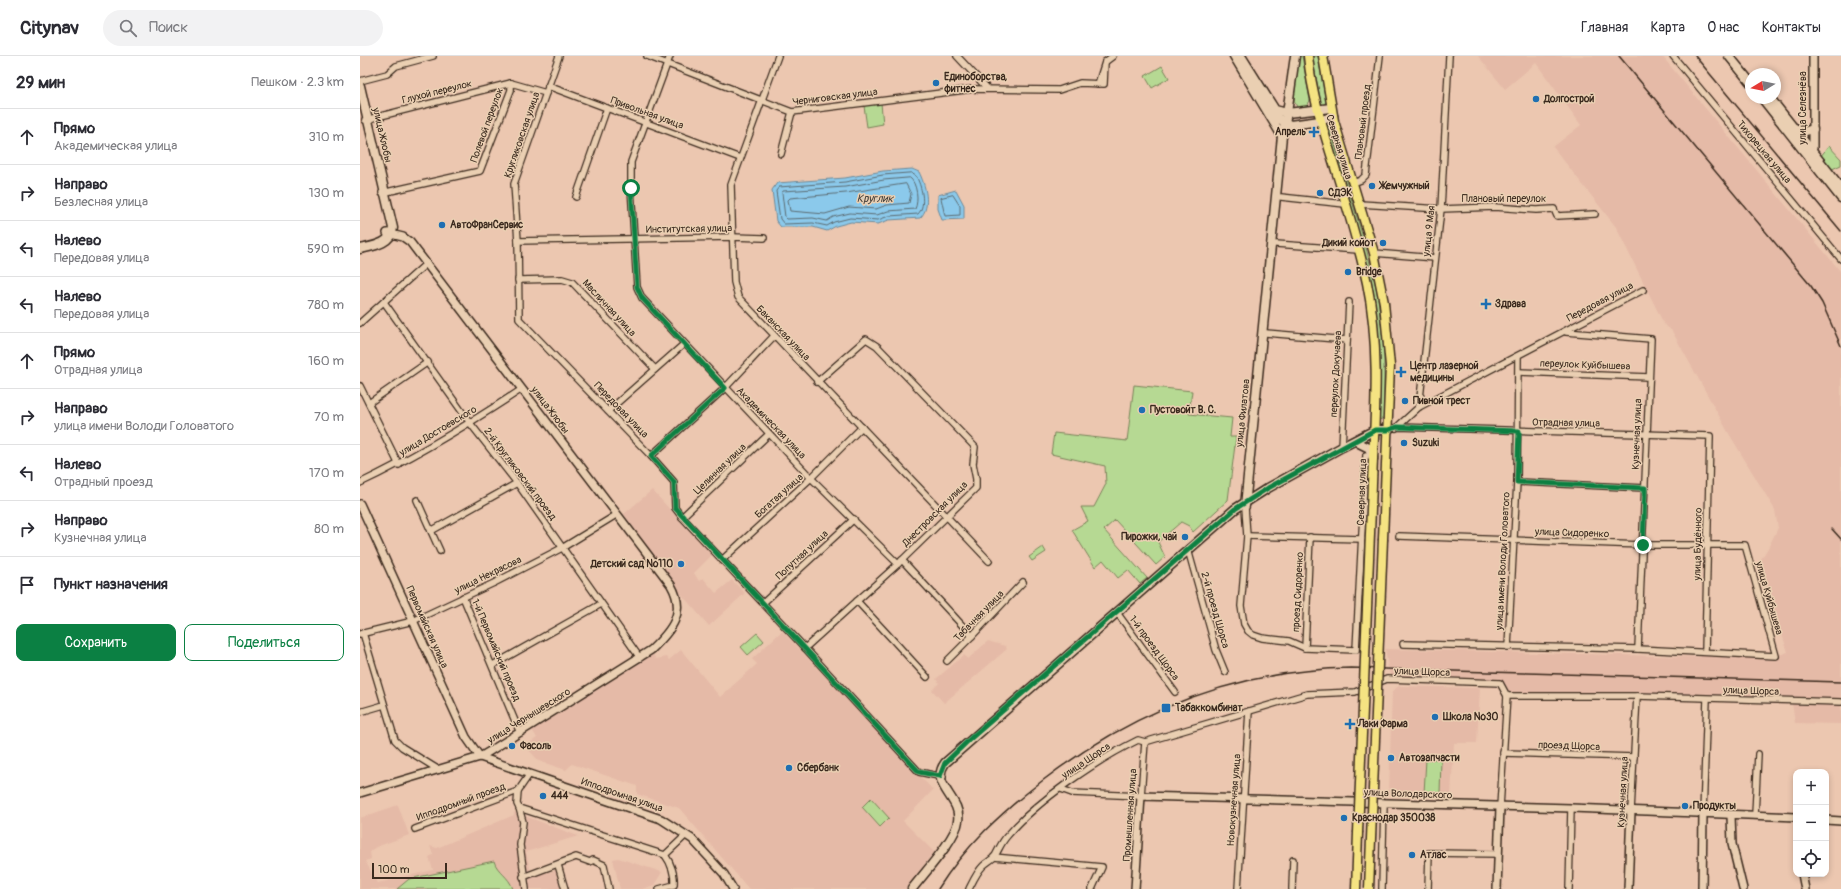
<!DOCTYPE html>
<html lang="ru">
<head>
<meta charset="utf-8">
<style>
  body { margin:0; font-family:Pangolin,sans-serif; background:#f2f2f3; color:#2b2b33 }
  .controls { position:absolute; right:12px; bottom:12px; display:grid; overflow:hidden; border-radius:8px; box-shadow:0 2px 6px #0003 }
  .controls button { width:36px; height:36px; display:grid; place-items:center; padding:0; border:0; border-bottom:1px solid #e1e1e2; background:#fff; color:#2b2b33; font:20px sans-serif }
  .compass { position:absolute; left:1385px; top:12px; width:36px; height:36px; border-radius:50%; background:#fff; box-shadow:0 2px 6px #0003; rotate:260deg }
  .scale { position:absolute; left:12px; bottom:10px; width:75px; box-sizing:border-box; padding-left:4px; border:2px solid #3b2a1e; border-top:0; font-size:11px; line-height:14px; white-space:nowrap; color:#3b2a1e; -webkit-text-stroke:3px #eacfb2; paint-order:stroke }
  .stop { position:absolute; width:12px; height:12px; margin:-9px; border:3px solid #0b8043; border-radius:50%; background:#fff }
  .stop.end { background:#0b8043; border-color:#fff; box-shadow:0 1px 4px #0008 }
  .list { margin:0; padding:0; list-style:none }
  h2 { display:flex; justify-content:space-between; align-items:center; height:52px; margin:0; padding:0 16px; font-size:17px }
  h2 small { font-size:13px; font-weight:400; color:#7c7c81 }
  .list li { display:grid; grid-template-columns:26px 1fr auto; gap:12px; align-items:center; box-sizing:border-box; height:56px; padding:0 16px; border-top:1px solid #e1e1e2 }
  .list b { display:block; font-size:15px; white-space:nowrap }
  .list p { margin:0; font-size:13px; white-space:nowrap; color:#7c7c81 }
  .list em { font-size:13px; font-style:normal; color:#7c7c81 }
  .actions { display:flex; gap:8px; padding:12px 16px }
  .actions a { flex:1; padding:9px 0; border:1px solid #0b8043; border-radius:8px; text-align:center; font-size:14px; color:#0b8043 }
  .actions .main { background:#0b8043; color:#fff }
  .icon { flex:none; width:22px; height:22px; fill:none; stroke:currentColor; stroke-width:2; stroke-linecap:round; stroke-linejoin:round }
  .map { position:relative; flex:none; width:1481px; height:833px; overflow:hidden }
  header { display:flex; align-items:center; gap:24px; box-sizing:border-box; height:56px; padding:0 20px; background:#fff; border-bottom:1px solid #e1e1e2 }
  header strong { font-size:19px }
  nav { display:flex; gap:22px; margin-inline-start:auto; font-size:14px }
  .search { width:280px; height:36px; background:#f2f2f3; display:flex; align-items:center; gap:10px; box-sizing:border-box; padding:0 14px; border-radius:22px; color:#7c7c81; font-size:15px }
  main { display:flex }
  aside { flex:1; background:#fff }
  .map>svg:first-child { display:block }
</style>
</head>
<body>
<header>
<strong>Citynav</strong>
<div class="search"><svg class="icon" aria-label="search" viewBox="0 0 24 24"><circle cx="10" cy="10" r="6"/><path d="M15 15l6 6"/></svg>Поиск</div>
<nav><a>Главная</a><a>Карта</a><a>О нас</a><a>Контакты</a></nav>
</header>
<main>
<aside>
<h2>29 мин<small>Пешком · 2.3 km</small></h2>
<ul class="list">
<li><svg class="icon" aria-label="ahead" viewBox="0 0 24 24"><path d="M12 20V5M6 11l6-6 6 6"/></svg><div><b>Прямо</b><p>Академическая улица</p></div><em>310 m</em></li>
<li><svg class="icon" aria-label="right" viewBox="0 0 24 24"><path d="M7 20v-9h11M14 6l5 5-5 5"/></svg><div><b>Направо</b><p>Безлесная улица</p></div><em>130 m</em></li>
<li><svg class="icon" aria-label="left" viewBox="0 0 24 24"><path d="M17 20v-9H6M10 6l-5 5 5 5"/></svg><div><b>Налево</b><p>Передовая улица</p></div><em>590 m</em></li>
<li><svg class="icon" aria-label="left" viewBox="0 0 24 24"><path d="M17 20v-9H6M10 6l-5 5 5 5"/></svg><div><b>Налево</b><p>Передовая улица</p></div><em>780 m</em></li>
<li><svg class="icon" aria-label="ahead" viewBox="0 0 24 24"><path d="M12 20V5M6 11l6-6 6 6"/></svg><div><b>Прямо</b><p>Отрадная улица</p></div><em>160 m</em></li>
<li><svg class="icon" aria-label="right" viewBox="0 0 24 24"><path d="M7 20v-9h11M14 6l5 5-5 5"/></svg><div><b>Направо</b><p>улица имени Володи Головатого</p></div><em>70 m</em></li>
<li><svg class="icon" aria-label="left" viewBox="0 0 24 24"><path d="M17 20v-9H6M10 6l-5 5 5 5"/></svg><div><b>Налево</b><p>Отрадный проезд</p></div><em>170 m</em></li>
<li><svg class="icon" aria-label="right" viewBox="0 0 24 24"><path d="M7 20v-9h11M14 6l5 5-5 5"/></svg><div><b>Направо</b><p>Кузнечная улица</p></div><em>80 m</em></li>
<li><svg class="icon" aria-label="arrive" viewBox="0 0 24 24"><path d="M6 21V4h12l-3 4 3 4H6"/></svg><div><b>Пункт назначения</b></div></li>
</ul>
<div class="actions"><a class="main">Сохранить</a><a>Поделиться</a></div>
</aside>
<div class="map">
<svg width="1481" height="833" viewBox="0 0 1481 833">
  <rect width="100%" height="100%" fill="#ecc7b0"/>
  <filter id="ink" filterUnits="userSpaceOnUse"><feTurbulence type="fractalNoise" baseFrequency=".025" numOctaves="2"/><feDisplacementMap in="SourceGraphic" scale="8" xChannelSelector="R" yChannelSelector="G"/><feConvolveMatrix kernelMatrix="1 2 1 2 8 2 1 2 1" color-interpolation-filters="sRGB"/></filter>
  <g filter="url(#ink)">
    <g fill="#e5baa7">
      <path d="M1118 0H1302L1481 216V668L1435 667 1432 647 1149 641 1140 623 1030 620 1025 593 1341 601 1343 594 1422 598 1428 596 1398 508 1408 492 1418 472 1415 454 1368 376 1312 275 1304 268 1256 171 1193 91 1221 69 1176 7 1145 33Z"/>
      <path d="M292 434 352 499 334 517 339 525 343 522 356 537 372 524 385 537 349 570 322 539 264 458Z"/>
      <path d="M422 575 573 734 543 765 574 796 545 833H389L319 752 277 738V730L212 708 206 714 179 705 165 690 177 682 171 672 279 606 291 596 296 603 307 601 309 604 321 594 360 641 397 608 392 603Z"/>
      <path d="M628 585 645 590 647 593 584 647 572 634 579 627 576 623 604 599 608 603Z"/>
      <path d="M1039 630 1120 632 1117 687H1094L1091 739 1029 738 1032 635Z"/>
      <path d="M38 749 49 779 16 791 10 795 11 803 5 805 18 827 73 814 69 801 73 799 70 790 77 792 154 759V756L218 780 166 796 172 820 197 814 202 833H0V762Z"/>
      <path d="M258 802 302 816 294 829 282 833H260L253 803Z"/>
    </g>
    <g fill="#b6d993" stroke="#788258">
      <path d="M938 0H942L950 44 947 51 938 53 934 45Z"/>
      <path d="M952 0H958L966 46 964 49 961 48Z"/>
      <path d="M802 10 809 22 792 32 785 20Z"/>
      <path d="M521 47 523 68 507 71 504 50Z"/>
      <path d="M969 68 1005 188 1017 235 1024 293V362L1019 364V293L1006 208 966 69Z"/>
      <path d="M1469 90 1481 103V109L1470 114 1460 101Z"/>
      <path d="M774 329 832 335 829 358 872 362 870 381H876L868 444 833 476 829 470 821 466 798 486 805 501 796 509 755 464 744 474 787 522 780 528 768 514 758 522 743 504 735 511 712 474 728 465 721 451H734L746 428 745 410 691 398 694 377 767 385Z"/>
      <path d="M683 491 686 496 672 505 669 501Z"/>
      <path d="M397 577 404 585 388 599 381 591Z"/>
      <path d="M1066 703H1081L1080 737H1064Z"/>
      <path d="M511 742 529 762 520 771 502 751Z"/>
      <path d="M134 805C137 816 149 820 153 833H37L49 823Z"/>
    </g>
    <g fill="#8bc9eb" stroke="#6b8999">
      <path d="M552 113 559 116C565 128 572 151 560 162L529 164 518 168 491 166 476 170 467 175 453 171H421L416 165 412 134 417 127 485 122 523 115Z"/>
      <path d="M596 134 604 149V163L582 164 578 153V139Z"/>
    </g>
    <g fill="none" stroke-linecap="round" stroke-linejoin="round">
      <g stroke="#5b6a70" stroke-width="1">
        <path d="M551 117 556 120C561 129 567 149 558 158L529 160 518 164 490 162 474 166 467 170 453 167 424 168 420 163 416 135 419 131 485 126 523 119Z"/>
        <path d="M550 122C557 127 559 145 555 153L528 155 517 159 490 157 473 161 467 165 453 162 427 163 425 161 422 137 423 135 485 131 524 124Z"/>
        <path d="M546 128 551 138 549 147 527 149 516 153 489 151 465 158 430 155 428 144 430 142 486 137Z"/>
        <path d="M593 139 600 150V159L585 160 581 142Z"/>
      </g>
      <defs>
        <g id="minor">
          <path d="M199 0 154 128 158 185 159 263 291 400 314 426 315 452 322 461 445 592 559 716 583 721"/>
          <path d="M287 0 432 56 613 33 699 34 720 27 744 28 745 6"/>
          <path d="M310 0 271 106V132L277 231 282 242 451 422 538 508"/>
          <path d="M418 0 371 129 374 226 378 241 629 505"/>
          <path d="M597 0 627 32"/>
          <path d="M1313 0 1481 203"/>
          <path d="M0 25 27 18 36 10 73 0"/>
          <path d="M151 27 186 37"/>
          <path d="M738 28 745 6 753 0"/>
          <path d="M188 30 380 102"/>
          <path d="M5 64 151 27"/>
          <path d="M421 98 432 56"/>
          <path d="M993 127 1001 124 1006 119 1020 0"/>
          <path d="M22 137 120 115 151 34V27"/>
          <path d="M216 141 247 52"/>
          <path d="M921 141 985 148"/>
          <path d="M1000 148 1081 153 1135 151 1176 154 1194 153 1197 160 1235 158"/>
          <path d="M158 185 372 181 404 182"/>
          <path d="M916 188 998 194"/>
          <path d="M1014 197 1075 202"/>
          <path d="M158 224 202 223 212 226 295 313"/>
          <path d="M24 246 110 367 157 427 280 602"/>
          <path d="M0 267 67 207"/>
          <path d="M1206 276 1291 283 1278 593"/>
          <path d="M906 277 987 284"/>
          <path d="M1159 316 1289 321"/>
          <path d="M0 330 39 409"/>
          <path d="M9 347 68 306"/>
          <path d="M1059 351 1081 153 1089 0"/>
          <path d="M248 355 324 288"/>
          <path d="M1036 372 1059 351 1283 234"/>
          <path d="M1028 374 1037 371 1350 380 1345 596"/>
          <path d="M982 391 989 246"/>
          <path d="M291 400 365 332 414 280"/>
          <path d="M1157 426 1285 432"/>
          <path d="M0 427C57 400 109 368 162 333"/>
          <path d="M57 444 80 495"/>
          <path d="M885 451 887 480 881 550 884 568 888 575 893 579 902 582 929 585 945 592 996 594 1006 399"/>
          <path d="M322 461 409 378"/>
          <path d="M71 475 157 427"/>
          <path d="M887 480 1002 483"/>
          <path d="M1039 480 1283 489H1385L1416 600 1278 593 1043 588"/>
          <path d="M829 497 856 594 865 616"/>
          <path d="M362 504 451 422 502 371"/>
          <path d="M542 504 612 580"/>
          <path d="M103 541 160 677"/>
          <path d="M497 545 567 621"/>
          <path d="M403 547 494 463"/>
          <path d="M758 558 815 636"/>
          <path d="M3 577 35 684 42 691 79 714"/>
          <path d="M0 578 53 565 134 527 202 492 256 459"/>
          <path d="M1148 591 1157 426 1158 300"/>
          <path d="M445 592 538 508 616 432V423L613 408 615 391 517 290 506 283 457 326"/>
          <path d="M945 592 950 481"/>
          <path d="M587 605 612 580 663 526"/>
          <path d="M133 609 241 548"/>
          <path d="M1147 640H1277L1481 646"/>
          <path d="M0 656 24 649"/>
          <path d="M1143 697 1274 701"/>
          <path d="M701 733 712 737 781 740 785 686"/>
          <path d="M158 735 157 748 159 752 305 799 326 779"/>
          <path d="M1140 751 1147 640"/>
          <path d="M159 752 163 766 160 789 166 833"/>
          <path d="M1271 755 1277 640"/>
          <path d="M1343 758 1347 643"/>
          <path d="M1395 759 1398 698"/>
          <path d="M55 773 158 735 169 719"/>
          <path d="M634 801 742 811 732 833"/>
          <path d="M198 809 205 833"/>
          <path d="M163 821 216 801 230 806 233 804 244 809 249 833"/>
          <path d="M299 833 314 829C315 819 311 807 305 799"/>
          <path d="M609 833C613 825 617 816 623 810 627 806 632 804 635 800 639 793 642 785 648 779 678 744 737 704 778 684L785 686 947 638 995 636 1027 623 1140 627 1147 640"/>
          <path d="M878 833 889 655"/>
          <path d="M932 833 933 804"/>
          <path d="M1022 833 1024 747"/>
          <path d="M1068 833 1069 797 1138 798"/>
          <path d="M1209 833 1211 752"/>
        </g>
        <g id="tertiary">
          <path d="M1451 98 1453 92V0"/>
          <path d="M0 448 106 681 120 701 301 763 332 783 364 818 373 833"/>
          <path d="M0 737 120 701 130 695 291 594C311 575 327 557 311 529L50 186 43 181 27 177"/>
          <path d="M1371 759 1372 788 1383 833"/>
          <path d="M1466 764 1481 765"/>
          <path d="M1442 818 1445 833"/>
          <path d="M775 833 781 740 1211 752 1436 761"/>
          <path d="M1137 833 1140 751"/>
          <path d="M1268 833 1271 755"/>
          <path d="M1342 833 1343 758"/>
        </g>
        <g id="secondary">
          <path d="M874 0 922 80"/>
          <path d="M881 0 915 54 927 57 971 52"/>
          <path d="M1369 0 1391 27"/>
          <path d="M0 30 33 172C31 188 13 190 0 193"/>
          <path d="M1402 42 1481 142"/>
          <path d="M1410 42 1481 132"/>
          <path d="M910 58 930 69 960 65 973 60"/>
          <path d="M1435 72 1443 76 1453 73"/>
          <path d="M999 387 1009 392 1013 402"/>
          <path d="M885 450 922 80 927 57 935 0"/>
          <path d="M552 833C564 817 596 783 598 765 602 742 569 729 585 707L875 453 908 432 982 391 1015 374H1028"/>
        </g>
        <g id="primary">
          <path d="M948 0C952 41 965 79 977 118 988 154 999 190 1007 227 1019 284 1016 344 1013 403"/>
          <path d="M963 0 974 65 1014 197 1024 247 1030 310 1023 483"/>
          <path d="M996 833 998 777"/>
        </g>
      </defs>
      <use href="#minor" stroke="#3b2a1e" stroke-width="8"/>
      <use href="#tertiary" stroke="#3b2a1e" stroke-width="10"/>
      <use href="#secondary" stroke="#3b2a1e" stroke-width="11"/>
      <use href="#primary" stroke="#3b2a1e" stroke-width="11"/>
      <use href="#minor" stroke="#eacfb2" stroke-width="5.5"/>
      <use href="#tertiary" stroke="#eacfb2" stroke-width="7"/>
      <use href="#secondary" stroke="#eacfb2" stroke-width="8"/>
      <use href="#primary" stroke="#f5e382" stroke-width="8"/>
      <g stroke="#3b2a1e" stroke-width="1.5">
        <path d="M1259 0 1451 230 1462 247 1481 290"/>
        <path d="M1335 0 1481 175"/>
        <path d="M1472 473 1481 483"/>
        <path d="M578 833C605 790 642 756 682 725 773 655 876 614 991 612L1481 626"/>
      </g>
      <defs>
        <g id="primary-bridge">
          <path d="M998 777 1013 403"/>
          <path d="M1009 833 1023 483"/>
        </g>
      </defs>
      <use href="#primary-bridge" stroke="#3b2a1e" stroke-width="11" stroke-linecap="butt"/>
      <use href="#primary-bridge" stroke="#f5e382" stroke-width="8"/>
    </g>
  </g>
  <g fill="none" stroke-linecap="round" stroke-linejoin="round" filter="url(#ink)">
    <path stroke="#0b8043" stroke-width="5" d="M271 132 277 231 282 242 365 332 291 400 314 426 315 452 559 716 580 720 585 707 611 682 875 453 908 432 1015 374H1028L1037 371 1159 375 1157 426 1285 432 1283 489"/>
  </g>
  <g fill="#1f6fb2" stroke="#eacfb2" stroke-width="1.5">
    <circle cx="576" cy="27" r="4"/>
    <circle cx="1176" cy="43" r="4"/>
    <path d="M952 70h4v4h4v4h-4v4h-4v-4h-4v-4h4z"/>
    <circle cx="1012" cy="130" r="4"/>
    <circle cx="960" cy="137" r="4"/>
    <circle cx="82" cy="169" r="4"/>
    <circle cx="1023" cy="187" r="4"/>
    <circle cx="988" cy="216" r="4"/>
    <path d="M1124 242h4v4h4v4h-4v4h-4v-4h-4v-4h4z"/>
    <path d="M1039 310h4v4h4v4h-4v4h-4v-4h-4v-4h4z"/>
    <circle cx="1045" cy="345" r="4"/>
    <circle cx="782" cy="354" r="4"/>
    <circle cx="1044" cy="387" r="4"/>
    <circle cx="825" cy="481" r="4"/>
    <circle cx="321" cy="508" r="4"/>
    <rect x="801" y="647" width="10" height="10" rx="2"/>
    <circle cx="1075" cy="661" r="4"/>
    <path d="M988 662h4v4h4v4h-4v4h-4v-4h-4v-4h4z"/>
    <circle cx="152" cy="690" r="4"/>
    <circle cx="1031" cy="702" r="4"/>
    <circle cx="429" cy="712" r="4"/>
    <circle cx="183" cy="740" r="4"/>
    <circle cx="1325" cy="750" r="4"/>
    <circle cx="984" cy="762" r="4"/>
    <circle cx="1052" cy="799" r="4"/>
  </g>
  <g text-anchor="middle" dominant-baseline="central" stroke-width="3" stroke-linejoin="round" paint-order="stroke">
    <g font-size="10" font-weight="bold" fill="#3b2a1e" stroke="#eacfb2" text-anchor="start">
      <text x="584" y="21">Единоборства,<tspan x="584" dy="12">фитнес</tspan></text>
      <text x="1184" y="43">Долгострой</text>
      <text x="946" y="76" text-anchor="end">Апрель</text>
      <text x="1020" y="130">Жемчужный</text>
      <text x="968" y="137">СДЭК</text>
      <text x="90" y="169">АвтоФранСервис</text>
      <text x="1015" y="187" text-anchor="end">Дикий койот</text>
      <text x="996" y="216">Bridge</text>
      <text x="1135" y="248">Здрава</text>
      <text x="1050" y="310">Центр лазерной<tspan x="1050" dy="12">медицины</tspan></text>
      <text x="1053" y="345">Пивной трест</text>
      <text x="790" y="354">Пустовойт В. С.</text>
      <text x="1052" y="387">Suzuki</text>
      <text x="817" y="481" text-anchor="end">Пирожки, чай</text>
      <text x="313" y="508" text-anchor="end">Детский сад №110</text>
      <text x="815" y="652">Табаккомбинат</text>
      <text x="1083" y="661">Школа №30</text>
      <text x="998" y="668">Лаки Фарма</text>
      <text x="160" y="690">Фасоль</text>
      <text x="1039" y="702">Автозапчасти</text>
      <text x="437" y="712">Сбербанк</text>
      <text x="191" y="740">444</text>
      <text x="1333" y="750">Продукты</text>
      <text x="992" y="762">Краснодар 350038</text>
      <text x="1060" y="799">Атлас</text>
    </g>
    <g font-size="10" fill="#3b2a1e" stroke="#eacfb2">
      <text transform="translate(77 36) rotate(-14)">Глухой переулок</text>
      <text transform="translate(475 41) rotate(-7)">Черниговская улица</text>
      <text transform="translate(1443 52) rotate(-90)">улица Селезнёва</text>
      <text transform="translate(287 57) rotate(20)">Привольная улица</text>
      <text transform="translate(1003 66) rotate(-83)">Плановый проезд</text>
      <text transform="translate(127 69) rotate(-70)">Полевой переулок</text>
      <text transform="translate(22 79) rotate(77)">улица Жлобы</text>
      <text transform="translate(162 79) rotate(-71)">Кругликовская улица</text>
      <text transform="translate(979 91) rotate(73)">Северная улица</text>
      <text transform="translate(1404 96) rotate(50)">Тихорецкая улица</text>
      <text x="1144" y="143">Плановый переулок</text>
      <text transform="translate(329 173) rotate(-1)">Институтская улица</text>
      <text transform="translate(1069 175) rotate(-84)">улица 9 Мая</text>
      <text transform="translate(1240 246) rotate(-28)">Передовая улица</text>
      <text transform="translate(249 252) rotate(47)">Масличная улица</text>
      <text transform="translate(423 277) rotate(46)">Баканская улица</text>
      <text transform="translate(1225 309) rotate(2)">переулок Куйбышева</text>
      <text transform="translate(976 318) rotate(-87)">переулок Докучаева</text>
      <text transform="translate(190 354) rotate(53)">улица Жлобы</text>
      <text transform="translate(261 354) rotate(46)">Передовая улица</text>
      <text transform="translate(883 357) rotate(-84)">улица Филатова</text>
      <text transform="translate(411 367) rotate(46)">Академическая улица</text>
      <text transform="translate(1206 367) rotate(1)">Отрадная улица</text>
      <text transform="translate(78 375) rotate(-31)">улица Достоевского</text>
      <text transform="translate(1277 378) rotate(-88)">Кузнечная улица</text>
      <text transform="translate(360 413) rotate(-44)">Целинная улица</text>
      <text transform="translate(160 418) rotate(53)">2-й Кругликовский проезд</text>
      <text transform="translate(1002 436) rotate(-88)">Северная улица</text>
      <text transform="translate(419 440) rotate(-42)">Богатая улица</text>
      <text transform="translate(575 458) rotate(-45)">Днестровская улица</text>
      <text transform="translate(1212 477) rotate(2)">улица Сидоренко</text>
      <text transform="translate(1338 488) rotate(-89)">улица Будённого</text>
      <text transform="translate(442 499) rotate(-43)">Попутная улица</text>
      <text transform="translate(1143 505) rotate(-87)">улица имени Володи Головатого</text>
      <text transform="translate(128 519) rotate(-26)">улица Некрасова</text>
      <text transform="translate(938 536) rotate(-87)">проезд Сидоренко</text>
      <text transform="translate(1409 542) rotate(74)">улица Куйбышева</text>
      <text transform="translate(855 554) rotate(74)">2-й проезд Щорса</text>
      <text transform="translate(619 560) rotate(-46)">Табачная улица</text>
      <text transform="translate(67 571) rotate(66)">Первомайская улица</text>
      <text transform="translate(794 592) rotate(54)">1-й проезд Щорса</text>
      <text transform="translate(136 594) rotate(67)">1-й Первомайский проезд</text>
      <text transform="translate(1062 616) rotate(2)">улица Щорса</text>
      <text transform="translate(1391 635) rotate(2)">улица Щорса</text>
      <text transform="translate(169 660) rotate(-32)">улица Чернышевского</text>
      <text transform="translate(1209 690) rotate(2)">проезд Щорса</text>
      <text transform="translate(726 705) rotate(-34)">улица Щорса</text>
      <text transform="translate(1263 736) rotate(-87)">Кузнечная улица</text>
      <text transform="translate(1048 738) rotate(2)">улица Володарского</text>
      <text transform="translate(262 739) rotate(19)">Ипподромная улица</text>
      <text transform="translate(874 744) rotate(-86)">Новокузнечная улица</text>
      <text transform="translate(101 746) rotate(-20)">Ипподромный проезд</text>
      <text transform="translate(770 759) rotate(-86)">Промышленная улица</text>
    </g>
    <g font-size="11" font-style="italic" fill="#47423d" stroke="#eacfb2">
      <text x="515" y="142">Круглик</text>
    </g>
  </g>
</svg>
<div class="controls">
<button>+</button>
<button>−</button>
<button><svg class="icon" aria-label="locate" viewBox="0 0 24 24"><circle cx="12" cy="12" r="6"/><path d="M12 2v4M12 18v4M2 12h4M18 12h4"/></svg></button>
</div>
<svg class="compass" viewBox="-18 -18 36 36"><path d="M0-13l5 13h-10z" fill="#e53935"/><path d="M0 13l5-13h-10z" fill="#7c7c81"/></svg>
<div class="scale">100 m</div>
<div class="stop" style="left:271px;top:132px"></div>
<div class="stop end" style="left:1283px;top:489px"></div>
</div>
</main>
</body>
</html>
